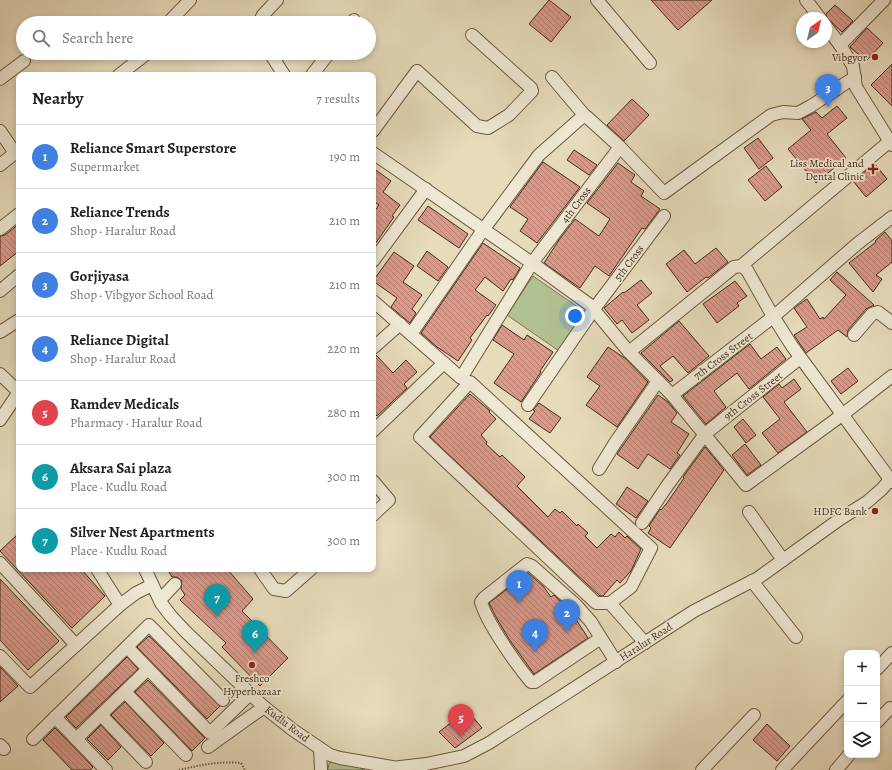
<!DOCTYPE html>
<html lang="en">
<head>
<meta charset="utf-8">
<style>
  body { margin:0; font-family:Alegreya,serif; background:#f2f2f2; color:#222 }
  .controls { position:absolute; right:12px; bottom:12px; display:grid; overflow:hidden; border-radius:8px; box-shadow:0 2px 6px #0003 }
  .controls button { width:36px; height:36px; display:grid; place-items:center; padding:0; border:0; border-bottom:1px solid #e0e0e0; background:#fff; color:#222; font:20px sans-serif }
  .compass { position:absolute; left:796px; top:12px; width:36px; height:36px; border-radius:50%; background:#fff; box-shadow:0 2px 6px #0003; rotate:34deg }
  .you { position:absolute; left:575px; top:316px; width:14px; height:14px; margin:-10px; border:3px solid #fff; border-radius:50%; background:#1a73e8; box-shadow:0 0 0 6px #1a73e833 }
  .badge { display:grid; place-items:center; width:26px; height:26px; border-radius:50%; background:#111827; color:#fff; font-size:13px; font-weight:700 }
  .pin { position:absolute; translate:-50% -33px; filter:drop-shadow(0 1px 2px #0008) }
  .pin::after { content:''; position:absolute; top:21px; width:14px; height:12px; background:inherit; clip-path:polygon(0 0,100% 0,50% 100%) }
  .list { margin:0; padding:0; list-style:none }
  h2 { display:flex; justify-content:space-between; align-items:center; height:52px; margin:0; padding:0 16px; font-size:17px }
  h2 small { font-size:13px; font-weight:400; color:#767676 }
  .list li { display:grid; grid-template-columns:26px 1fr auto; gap:12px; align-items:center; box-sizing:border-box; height:64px; padding:0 16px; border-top:1px solid #e0e0e0 }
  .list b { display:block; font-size:15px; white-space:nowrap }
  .list p { margin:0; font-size:13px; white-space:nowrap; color:#767676 }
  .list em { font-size:13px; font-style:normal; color:#767676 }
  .icon { flex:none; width:22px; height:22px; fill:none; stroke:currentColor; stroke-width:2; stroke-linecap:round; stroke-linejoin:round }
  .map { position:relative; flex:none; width:892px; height:770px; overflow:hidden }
  .search { position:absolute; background:#fff; box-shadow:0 2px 6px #0003; left:16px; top:16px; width:360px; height:44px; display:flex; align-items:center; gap:10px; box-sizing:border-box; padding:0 14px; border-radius:22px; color:#767676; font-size:15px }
  .panel { position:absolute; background:#fff; box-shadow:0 2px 6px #0003; left:16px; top:72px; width:360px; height:500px; border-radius:8px }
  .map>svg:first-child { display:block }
</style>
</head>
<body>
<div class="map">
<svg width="892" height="770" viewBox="0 0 892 770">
  <defs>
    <pattern id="building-back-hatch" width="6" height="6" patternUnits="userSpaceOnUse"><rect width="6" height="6" fill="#db998b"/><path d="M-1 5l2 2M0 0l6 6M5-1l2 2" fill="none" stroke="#b37d71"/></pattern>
  </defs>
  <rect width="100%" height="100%" fill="#e6dbbb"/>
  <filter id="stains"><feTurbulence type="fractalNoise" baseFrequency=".005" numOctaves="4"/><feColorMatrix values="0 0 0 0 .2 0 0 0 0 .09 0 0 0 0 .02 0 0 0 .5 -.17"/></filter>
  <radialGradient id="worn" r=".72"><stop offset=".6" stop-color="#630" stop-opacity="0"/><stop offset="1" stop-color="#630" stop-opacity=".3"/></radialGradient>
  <g fill="#b2c192" stroke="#7b7656">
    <path d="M533 276 585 312 559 351 507 315Z"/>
    <path d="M334 761 366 766 365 769 360 770H328L329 763Z"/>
  </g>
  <g fill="url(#building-back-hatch)" stroke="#442c1a">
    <path d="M549 0 571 17 551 42 529 24Z"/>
    <path d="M651 0H712L678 30Z"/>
    <path d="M835 5 853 21 842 32 827 18 826 14Z"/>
    <path d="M867 28 883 43 866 61 850 47Z"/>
    <path d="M892 64V106L871 85Z"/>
    <path d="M632 99 649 115 624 141 607 125Z"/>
    <path d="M837 106 847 118 827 134 846 158 816 183 788 149 811 130 802 119 816 112 822 118Z"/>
    <path d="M758 138 773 158 759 169 744 148Z"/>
    <path d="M574 150 597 165 589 175 567 160Z"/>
    <path d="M543 162 580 187 537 243 520 231 528 219 510 207Z"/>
    <path d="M618 163 635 175 631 182 644 191 641 196 660 209 645 229 642 228 609 276 595 266 580 288 544 263 559 240 575 219 599 236 610 219 587 203Z"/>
    <path d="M875 164 887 179 866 197 853 181Z"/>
    <path d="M766 166 782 187 765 201 748 180Z"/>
    <path d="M373 168 391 181 383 192 400 205 392 216 394 217 373 247V213L379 205 373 201Z"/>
    <path d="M428 206 468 234 459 248 418 220Z"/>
    <path d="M19 224V251L0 266V236L5 235Z"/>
    <path d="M885 232 892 241V262L876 275 882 279 873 292 849 263 876 242 875 241Z"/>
    <path d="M483 243 520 268 513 280 511 279 503 291 485 277 475 290 496 305 488 316 487 315 470 338 472 340 458 361 437 347 421 333Z"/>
    <path d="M716 248 728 262 708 278 706 277 687 292 666 264 684 250 695 264Z"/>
    <path d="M427 251 448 267 438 281 417 266Z"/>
    <path d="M394 252 414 266 403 282 422 295 412 309 416 313 410 323 391 307 397 298 373 281Z"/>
    <path d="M837 272 874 305 866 309 848 330 847 337 838 330 806 353 794 335 807 327 794 308 807 299 820 319 823 317 824 319 846 295 830 280Z"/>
    <path d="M641 280 652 293 637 305 649 320 632 333 622 320 617 324 604 308 623 292 624 293Z"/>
    <path d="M735 281 747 296 737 303 739 306 717 323 703 304Z"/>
    <path d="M679 321 709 356 688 373 673 356 660 366 673 380 670 382 641 353Z"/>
    <path d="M502 325 524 340 527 335 553 352 540 371 541 372 521 402 494 383 514 354 493 340Z"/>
    <path d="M750 344 761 359 777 347 786 359 749 389 737 373 714 391 726 407 706 424 683 396Z"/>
    <path d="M608 347 626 359 648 382 617 427 586 405 600 386 587 377Z"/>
    <path d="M373 355H376L393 373 406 360 417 372 404 384 407 388 377 416 373 411Z"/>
    <path d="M848 368 858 381 841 394 831 381Z"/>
    <path d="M794 379 801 389 784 402 807 432 778 453 762 433 780 419 763 397 779 384 782 388Z"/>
    <path d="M470 394 490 411 489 412 496 419 481 435 487 442 486 444 500 457 502 455 525 477 517 486 548 517 555 509 560 513 562 511 577 526 578 524 588 533 585 536 597 548 611 534 615 537 619 532 625 538 627 536 641 549 631 571 620 583 617 580 603 596H600L573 571 430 437Z"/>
    <path d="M658 395 668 402 677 413 671 422 689 434 677 453 680 455 670 469 648 454 638 469 617 454Z"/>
    <path d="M539 403 561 418 550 433 529 419 535 411 533 410Z"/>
    <path d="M743 419 756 435 746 443 734 427Z"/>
    <path d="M745 444 761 465 747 475 732 455Z"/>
    <path d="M705 447 724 470 670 548 648 533 651 528 649 526 660 509 661 510 667 503 684 478 683 477Z"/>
    <path d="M627 487 648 501 636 518 616 504Z"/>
    <path d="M19 533V569H81L105 596 72 628 0 551Z"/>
    <path d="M167 569H227L253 599 242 611 288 658 260 686 222 647 226 643 180 600 185 595 181 589 182 581 177 577H172Z"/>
    <path d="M528 573 543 586 551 597 554 595 570 610 588 638 534 674 509 639 496 617 489 603Z"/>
    <path d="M0 579 59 641 28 670 0 640Z"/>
    <path d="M149 636 220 706 207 719 137 647Z"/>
    <path d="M127 657 138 669 76 728 66 717Z"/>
    <path d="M0 667 18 686 0 702Z"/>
    <path d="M148 680 205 738 192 751 135 692Z"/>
    <path d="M125 702 164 743 151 756 111 715Z"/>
    <path d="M467 710 482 728 455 748 439 732Z"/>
    <path d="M767 724 790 746 777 761 753 740Z"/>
    <path d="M101 725 121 747 108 760 87 739Z"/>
    <path d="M55 728 93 767 90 770H72L43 740Z"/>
  </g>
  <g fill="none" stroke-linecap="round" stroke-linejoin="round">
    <defs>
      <g id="minor">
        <path d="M597 0 650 63"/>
        <path d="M806 0 820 18"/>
        <path d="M168 23 190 0"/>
        <path d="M259 23 263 15 277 0"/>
        <path d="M352 23 354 20"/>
        <path d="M826 26 840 45 853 66 856 87 892 145"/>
        <path d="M840 45 884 0"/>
        <path d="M270 53 284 75"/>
        <path d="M119 75 145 55"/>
        <path d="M312 75 329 53"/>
        <path d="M552 77 585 116"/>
        <path d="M0 79 24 61"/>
        <path d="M0 131 15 153"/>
        <path d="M373 131 417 71 477 126 488 128 509 115 532 91 531 88 472 35"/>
        <path d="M373 153 532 263 590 305 629 352 734 267 741 266 747 270 771 313 792 346 892 482"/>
        <path d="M0 165 19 150"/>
        <path d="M0 229 19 214"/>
        <path d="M373 261 426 189"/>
        <path d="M741 266 890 141"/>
        <path d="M0 291 19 275"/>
        <path d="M373 301 461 378 532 263 620 147"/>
        <path d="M0 332 19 320"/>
        <path d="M411 334 483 230 539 155 582 117 585 116 587 117 620 147 664 193 771 115 783 112 798 113 811 106 855 77"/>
        <path d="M854 335 872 314 878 312 892 323"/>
        <path d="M373 348 400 324"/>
        <path d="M629 352 672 395 746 485 842 415 892 376"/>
        <path d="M0 374 19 392"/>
        <path d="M672 395 773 317 857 244 892 217"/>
        <path d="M528 405 594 309 664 216"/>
        <path d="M0 420 19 392"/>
        <path d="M373 431 444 363"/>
        <path d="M599 469 615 443 658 381"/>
        <path d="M373 481 389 500 373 515"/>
        <path d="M749 512 783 560"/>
        <path d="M642 523 667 486 705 434 800 358"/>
        <path d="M0 563 76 645"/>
        <path d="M97 569 120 605"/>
        <path d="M145 569 161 603 171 616 186 632 264 707 293 730 330 755 340 758 392 767"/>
        <path d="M260 569 274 589 286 591 311 569"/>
        <path d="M752 581 796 637"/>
        <path d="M160 600 175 584"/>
        <path d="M610 603H596L420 437 470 382 651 548 631 587 610 603 645 643"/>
        <path d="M601 638 535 682H531C516 664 487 623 481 602L484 598 527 564 532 566 576 605 591 622 616 662"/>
        <path d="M127 647 210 733 250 694"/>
        <path d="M0 656 30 687 120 605 136 593 152 585"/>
        <path d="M877 669 892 653"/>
        <path d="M125 692 186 755"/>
        <path d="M101 715 146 762"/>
        <path d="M55 717 106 770"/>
        <path d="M877 722 890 708"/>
        <path d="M33 739 149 625 223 700"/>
        <path d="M76 739 148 669"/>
        <path d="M0 745 4 749"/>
        <path d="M208 747 264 707"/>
        <path d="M320 749 321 770"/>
        <path d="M383 770 392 768 426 764 464 756 489 743 694 611 758 578 840 519 867 502 882 489 892 477"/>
        <path d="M702 770 754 715"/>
        <path d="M782 770 847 701"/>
        <path d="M836 770 849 755"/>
      </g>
    </defs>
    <use href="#minor" stroke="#6c5842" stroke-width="14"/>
    <path stroke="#442c1a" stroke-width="2" stroke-dasharray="1 2" stroke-linecap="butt" d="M179 770C200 765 220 761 241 763L245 770"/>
    <use href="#minor" stroke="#efe8d3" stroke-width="12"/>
  </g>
  <g fill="#8f2418" stroke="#efe8d3" stroke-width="1.5">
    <circle cx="875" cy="57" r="4"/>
    <path d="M871 163h4v4h4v4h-4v4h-4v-4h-4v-4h4z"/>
    <circle cx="875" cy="511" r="4"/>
    <circle cx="252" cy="665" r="4"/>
  </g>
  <g text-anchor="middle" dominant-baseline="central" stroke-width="3.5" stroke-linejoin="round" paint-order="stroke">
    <g font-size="11" fill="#442c1a" stroke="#efe8d3" text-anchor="end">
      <text x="867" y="57">Vibgyor</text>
      <text x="864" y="163">Liss Medical and<tspan x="864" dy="13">Dental Clinic</tspan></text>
      <text x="867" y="511">HDFC Bank</text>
      <text x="252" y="678" text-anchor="middle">Freshco<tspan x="252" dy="13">Hyperbazaar</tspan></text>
    </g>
    <g font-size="11" fill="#442c1a" stroke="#efe8d3">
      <text transform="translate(576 205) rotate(-53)">4th Cross</text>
      <text transform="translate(629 263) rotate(-53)">5th Cross</text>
      <text transform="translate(723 356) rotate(-37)">7th Cross Street</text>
      <text transform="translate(753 396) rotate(-38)">9th Cross Street</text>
      <text transform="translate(646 642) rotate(-33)">Haralur Road</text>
      <text transform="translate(287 724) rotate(37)">Kudlu Road</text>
    </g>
  </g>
  <rect width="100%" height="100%" filter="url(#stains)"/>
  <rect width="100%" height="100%" fill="url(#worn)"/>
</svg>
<div class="controls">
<button>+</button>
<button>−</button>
<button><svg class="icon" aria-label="layers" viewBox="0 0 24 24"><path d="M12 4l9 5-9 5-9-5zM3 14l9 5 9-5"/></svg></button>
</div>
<svg class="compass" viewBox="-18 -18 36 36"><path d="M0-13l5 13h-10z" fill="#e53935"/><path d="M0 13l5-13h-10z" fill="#767676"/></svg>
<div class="you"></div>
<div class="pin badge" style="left:519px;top:603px;background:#3f7fe0">1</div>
<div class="pin badge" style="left:567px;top:632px;background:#3f7fe0">2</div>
<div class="pin badge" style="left:828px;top:107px;background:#3f7fe0">3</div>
<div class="pin badge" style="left:535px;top:652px;background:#3f7fe0">4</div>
<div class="pin badge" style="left:461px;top:737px;background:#e0444e">5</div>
<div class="pin badge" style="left:255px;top:653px;background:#0f9aa8">6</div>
<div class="pin badge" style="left:217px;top:617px;background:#0f9aa8">7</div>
<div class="search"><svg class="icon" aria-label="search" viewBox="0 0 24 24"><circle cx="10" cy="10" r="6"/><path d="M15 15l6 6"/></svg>Search here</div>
<section class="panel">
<h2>Nearby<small>7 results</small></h2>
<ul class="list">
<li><span class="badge" style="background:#3f7fe0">1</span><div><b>Reliance Smart Superstore</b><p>Supermarket</p></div><em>190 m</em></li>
<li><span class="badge" style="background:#3f7fe0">2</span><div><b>Reliance Trends</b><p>Shop · Haralur Road</p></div><em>210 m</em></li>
<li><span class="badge" style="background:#3f7fe0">3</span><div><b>Gorjiyasa</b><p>Shop · Vibgyor School Road</p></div><em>210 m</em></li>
<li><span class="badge" style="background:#3f7fe0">4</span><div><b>Reliance Digital</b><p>Shop · Haralur Road</p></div><em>220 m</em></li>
<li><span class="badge" style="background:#e0444e">5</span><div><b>Ramdev Medicals</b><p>Pharmacy · Haralur Road</p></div><em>280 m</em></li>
<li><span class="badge" style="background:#0f9aa8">6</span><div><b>Aksara Sai plaza</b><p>Place · Kudlu Road</p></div><em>300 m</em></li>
<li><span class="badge" style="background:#0f9aa8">7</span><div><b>Silver Nest Apartments</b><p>Place · Kudlu Road</p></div><em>300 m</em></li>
</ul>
</section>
</div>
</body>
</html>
